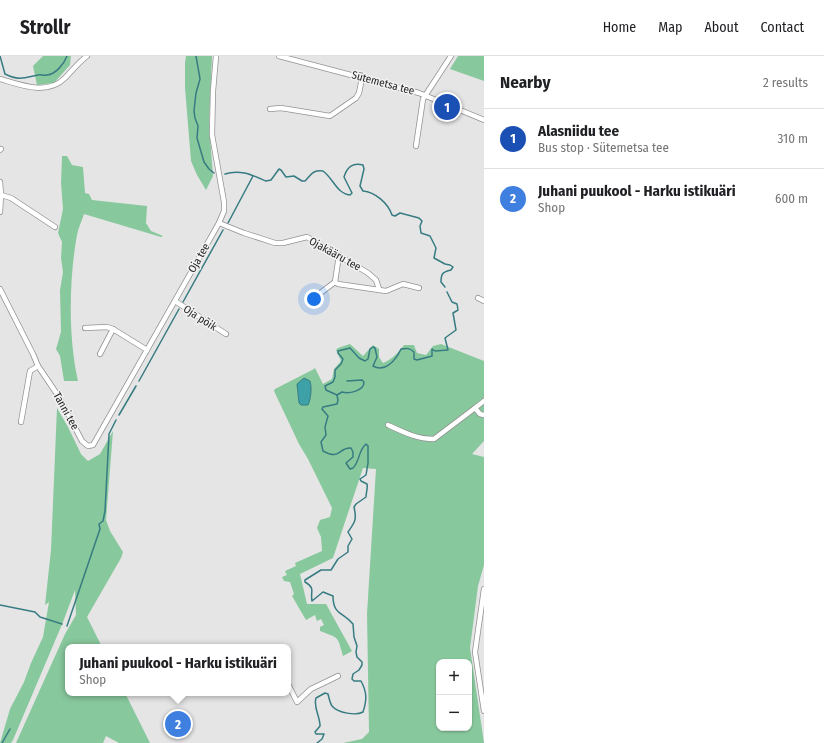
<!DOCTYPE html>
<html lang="en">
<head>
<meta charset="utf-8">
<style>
  body { margin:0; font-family:"Fira Sans Condensed",sans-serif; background:#f6f6f6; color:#202124 }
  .controls { position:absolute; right:12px; bottom:12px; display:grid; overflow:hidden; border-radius:8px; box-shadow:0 1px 3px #0004 }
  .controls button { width:36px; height:36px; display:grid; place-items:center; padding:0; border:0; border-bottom:1px solid #e0e0e0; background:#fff; color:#202124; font:20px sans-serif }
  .you { position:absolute; left:314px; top:243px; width:14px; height:14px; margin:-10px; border:3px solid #fff; border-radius:50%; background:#1a73e8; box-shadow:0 0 0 6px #1a73e833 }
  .badge { display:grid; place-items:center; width:26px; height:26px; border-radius:50%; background:#d93025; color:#fff; font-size:13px; font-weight:700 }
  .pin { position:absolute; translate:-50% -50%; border:2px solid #fff; box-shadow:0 1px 4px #0006 }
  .popup { position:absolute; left:65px; top:588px; width:226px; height:52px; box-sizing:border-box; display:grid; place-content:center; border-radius:8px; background:#fff; filter:drop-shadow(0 1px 3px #0005); font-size:13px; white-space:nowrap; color:#757577 }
  .popup b { font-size:15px; color:#202124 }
  .popup::after { content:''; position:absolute; left:50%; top:100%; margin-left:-8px; border:8px solid transparent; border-top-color:#fff }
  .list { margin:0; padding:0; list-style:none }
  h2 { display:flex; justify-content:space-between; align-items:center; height:52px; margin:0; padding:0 16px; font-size:17px }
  h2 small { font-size:13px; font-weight:400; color:#757577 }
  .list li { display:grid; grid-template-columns:26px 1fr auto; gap:12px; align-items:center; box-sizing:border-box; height:60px; padding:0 16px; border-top:1px solid #e0e0e0 }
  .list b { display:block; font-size:15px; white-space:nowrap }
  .list p { margin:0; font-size:13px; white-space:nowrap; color:#757577 }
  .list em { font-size:13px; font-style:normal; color:#757577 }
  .map { position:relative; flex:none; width:484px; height:687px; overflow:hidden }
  header { display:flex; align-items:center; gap:24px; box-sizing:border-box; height:56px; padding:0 20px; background:#fff; border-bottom:1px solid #e0e0e0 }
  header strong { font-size:19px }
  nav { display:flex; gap:22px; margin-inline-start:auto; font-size:14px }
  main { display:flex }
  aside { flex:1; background:#fff }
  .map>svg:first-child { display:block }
</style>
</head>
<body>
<header>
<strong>Strollr</strong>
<nav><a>Home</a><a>Map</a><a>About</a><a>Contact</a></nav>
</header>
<main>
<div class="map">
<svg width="484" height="687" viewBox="0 0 484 687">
  <rect width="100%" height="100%" fill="#e5e5e6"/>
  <g fill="#88c89d" fill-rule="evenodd">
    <path d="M43 0H71L70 9 54 27 37 29 33 10Z"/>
    <path d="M186 0H212L209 68 213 120 206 134 197 119 191 105 185 32V7Z"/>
    <path d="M458 0H484V25L450 13Z"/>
    <path d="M62 100H67L72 109 83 111 85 137 89 138 92 144 147 150 146 167 151 175 163 180 161 181 84 158C82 165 78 172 77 179 69 223 68 280 78 325H64L60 300 56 293 61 276 60 234 63 216 61 202 62 186 58 177 63 153 61 127Z"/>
    <path d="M350 288 363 300 373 289 379 293V301L383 307C392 303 398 297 404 289H414L417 297 426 299 433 290 441 288 484 305V385L472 398 484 401V509L478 530 470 592 484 687H343L362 683 369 676 367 558 376 413 363 412 333 502 300 518 307 548H326L352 595 343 600C337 579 340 583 320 575V571L324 569 321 563 317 565 315 559 306 564 292 540 294 538 290 526 284 525 282 521 287 519 285 515 296 510 295 507 322 495 321 481 317 472 320 464 330 461 332 452 308 403 299 388 274 335 275 333 314 313 315 312 323 328 332 323 334 313 341 305 336 294 338 292ZM311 328 309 347 302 348 299 347V341L297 334ZM439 606H469V672H439Z"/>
    <path d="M57 352 68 371 81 398 88 405 100 398 113 375 106 464 110 475 123 496 121 502 87 561 102 591H68V637H125L150 687H119L106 680 103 687H16L65 578 76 559 75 534 63 566 13 684 11 687H0L10 653 24 626 31 607 43 581 49 546 45 549 51 494Z"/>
  </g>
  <path fill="#3ea1a8" stroke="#377c82" d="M304 322 310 325C312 331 311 343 308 349H301L299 347 297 328Z"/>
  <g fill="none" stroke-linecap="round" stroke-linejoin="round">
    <g stroke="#377c82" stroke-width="1.5">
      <path d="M0 0 5 18C19 25 24 22 38 19 41 18 44 20 47 19 56 18 64 8 67 0"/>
      <path d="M196 0 200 23 196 37 194 55 195 62 198 70 197 82 204 106 209 113 214 117"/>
      <path d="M225 118C240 113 252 119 266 125L271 124 279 113 281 114 286 121 294 120 302 125H305C312 118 312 114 323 115 333 122 337 138 350 139L352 137 344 121C347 111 353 106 363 109L364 113 360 130 363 135C375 136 388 147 392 159L395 160 400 157 419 162 422 165 420 170 421 177 430 180 436 192 434 202 445 208 450 209 453 211 451 214C443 216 441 217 441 226L445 231"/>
      <path d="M228 167 253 120"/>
      <path d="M183 246 223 174"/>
      <path d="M139 325 179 253"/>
      <path d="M337 339 342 336C349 338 364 335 364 326L362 324 347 325"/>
      <path d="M119 359 136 330"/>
      <path d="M0 549 35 556 40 561 62 568"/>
      <path d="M67 570 100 473 99 468 103 465 105 455 109 378 116 364"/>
      <path d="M2 687 10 673"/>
      <path d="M317 687 322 683 324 678H316L315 676 320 670C320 660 313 651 316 642L325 637 328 638C329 642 330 647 332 650 338 657 356 660 363 656 367 644 367 636 361 625H354L352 623 353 618 359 614 362 609V606L357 601 356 596 357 590 354 581 353 568C343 556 333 559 333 540L323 536 312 545C310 534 316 533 305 526V524L321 514H331L338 503 348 496V490L352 483 348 476C355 466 357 464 354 451L356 448 366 441C366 437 368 432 367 428L361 425 360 423 366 419 368 407V390L366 388C358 395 360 405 353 412L350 413 346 407 353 401V396L351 392C338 391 341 405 323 395L321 386 326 379 325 371 328 360 322 353 323 351 337 348 338 344 337 339 326 334 325 330 333 326 335 321V314L341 308 343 303 338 297V295L350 292 359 302 365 305 368 303 370 293 373 291 375 292 377 301 373 310C385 317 396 304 401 293 407 292 410 292 414 296V303L417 304 432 300V293L435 295 448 294 445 282 456 274 453 257 458 254 457 248 452 246 447 236"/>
    </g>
    <defs>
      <g id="street">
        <path d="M279 0 419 37 484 64"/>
        <path d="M0 23C21 29 47 40 65 22 72 15 78 7 87 0"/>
        <path d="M270 53 281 52 330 60 356 42 359 37 362 22"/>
        <path d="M416 90 423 43 451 0"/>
        <path d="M0 94 1 93"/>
        <path d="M0 126 1 139 0 156"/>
        <path d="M1 139 11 142 55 171"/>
        <path d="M219 167 244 177 275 187H283L307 181 368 217 376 224 379 233"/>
        <path d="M335 226 339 199"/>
        <path d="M0 233 33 298 38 310 59 341 82 385 88 390 93 389 219 167 224 155V146L212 79 213 35 216 0"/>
        <path d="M478 242 484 245"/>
        <path d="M311 244 335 226 338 228 386 235 403 228 419 232"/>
        <path d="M175 245 226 278"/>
        <path d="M85 272 107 271 113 273"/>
        <path d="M100 298 113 273 147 294"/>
        <path d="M484 345 475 352 480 358 484 359"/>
        <path d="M21 366 30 315 38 310"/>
        <path d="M388 369C403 376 417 383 434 383L475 352"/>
        <path d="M484 533 475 596 484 655"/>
        <path d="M288 628 297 646 311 633 338 620"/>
      </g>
    </defs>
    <use href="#street" stroke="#939394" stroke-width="6"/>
    <use href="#street" stroke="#fff" stroke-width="4.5"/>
  </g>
  <g text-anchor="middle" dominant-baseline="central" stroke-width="3" stroke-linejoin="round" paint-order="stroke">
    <g font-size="11" fill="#272728" stroke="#f2f2f3">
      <text transform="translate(383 27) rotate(15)">Sütemetsa tee</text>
      <text transform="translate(335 198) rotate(29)">Ojakääru tee</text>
      <text transform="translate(199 202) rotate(-60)">Oja tee</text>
      <text transform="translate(200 262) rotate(33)">Oja põik</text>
      <text transform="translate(66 355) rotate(61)">Tanni tee</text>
    </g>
  </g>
</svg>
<div class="controls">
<button>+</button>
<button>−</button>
</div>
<div class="you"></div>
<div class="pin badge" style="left:447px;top:51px;background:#1a4fb4">1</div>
<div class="pin badge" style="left:178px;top:668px;background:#3f7fe0">2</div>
<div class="popup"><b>Juhani puukool - Harku istikuäri</b>Shop</div>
</div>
<aside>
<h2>Nearby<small>2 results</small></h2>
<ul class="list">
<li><span class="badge" style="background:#1a4fb4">1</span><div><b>Alasniidu tee</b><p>Bus stop · Sütemetsa tee</p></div><em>310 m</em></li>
<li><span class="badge" style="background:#3f7fe0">2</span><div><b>Juhani puukool - Harku istikuäri</b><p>Shop</p></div><em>600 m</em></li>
</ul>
</aside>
</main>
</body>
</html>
